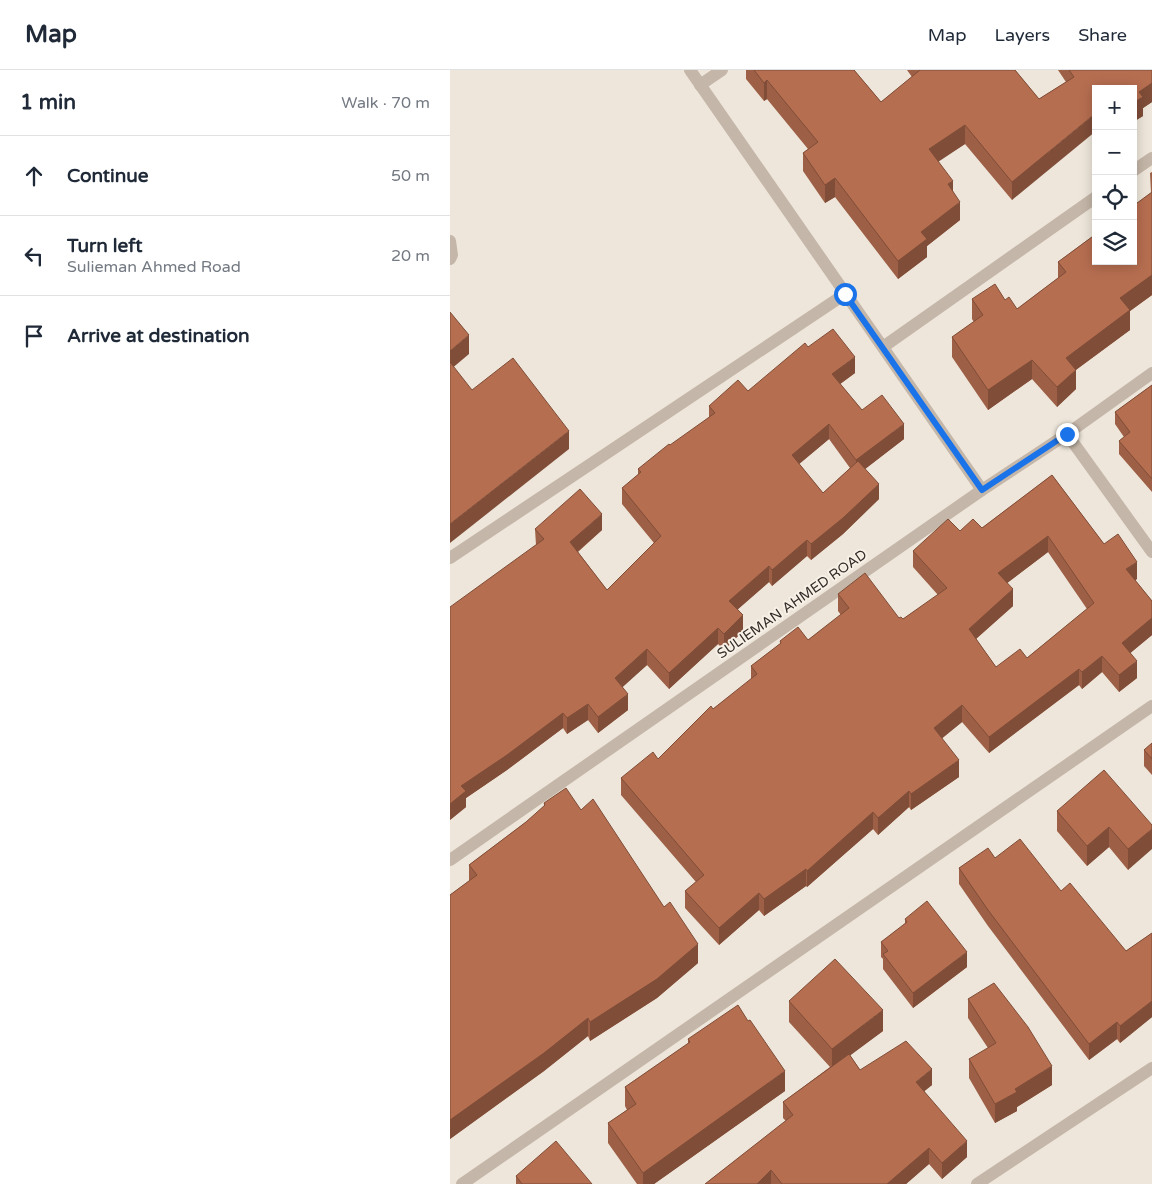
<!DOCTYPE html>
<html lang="en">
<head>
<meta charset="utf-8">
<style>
  body { margin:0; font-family:"Varela Round",sans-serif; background:#f2f2f3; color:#1f2937 }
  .controls { position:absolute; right:15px; top:15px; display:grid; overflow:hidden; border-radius:0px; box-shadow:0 2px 12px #0003 }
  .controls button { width:45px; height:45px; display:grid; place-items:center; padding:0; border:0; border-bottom:1px solid #e0e1e3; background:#fff; color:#1f2937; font:25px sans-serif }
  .stop { position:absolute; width:15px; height:15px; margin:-11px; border:4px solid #1a73e8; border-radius:50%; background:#fff }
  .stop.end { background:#1a73e8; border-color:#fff; box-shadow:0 1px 5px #0008 }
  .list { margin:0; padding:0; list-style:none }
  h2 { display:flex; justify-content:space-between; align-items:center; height:65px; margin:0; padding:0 20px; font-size:21px }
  h2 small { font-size:16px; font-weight:400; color:#747a83 }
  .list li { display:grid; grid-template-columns:32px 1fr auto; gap:15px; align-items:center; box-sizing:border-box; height:80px; padding:0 20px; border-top:1px solid #e0e1e3 }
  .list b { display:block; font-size:19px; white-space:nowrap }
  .list p { margin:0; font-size:16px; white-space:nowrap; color:#747a83 }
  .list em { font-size:16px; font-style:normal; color:#747a83 }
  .icon { flex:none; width:28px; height:28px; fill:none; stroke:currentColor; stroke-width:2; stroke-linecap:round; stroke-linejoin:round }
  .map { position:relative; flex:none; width:702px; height:1114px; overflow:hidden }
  header { display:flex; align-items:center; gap:30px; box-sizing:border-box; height:70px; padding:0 25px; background:#fff; border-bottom:1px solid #e0e1e3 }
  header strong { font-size:24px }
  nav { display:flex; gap:28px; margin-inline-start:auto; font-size:18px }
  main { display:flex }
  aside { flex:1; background:#fff }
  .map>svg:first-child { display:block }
</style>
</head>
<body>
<header>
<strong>Map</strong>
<nav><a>Map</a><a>Layers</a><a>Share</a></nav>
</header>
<main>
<aside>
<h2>1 min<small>Walk · 70 m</small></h2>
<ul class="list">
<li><svg class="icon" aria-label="ahead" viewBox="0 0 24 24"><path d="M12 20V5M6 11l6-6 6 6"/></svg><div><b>Continue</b></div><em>50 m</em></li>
<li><svg class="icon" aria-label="left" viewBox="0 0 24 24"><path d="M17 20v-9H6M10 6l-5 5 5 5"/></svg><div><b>Turn left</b><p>Sulieman Ahmed Road</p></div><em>20 m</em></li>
<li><svg class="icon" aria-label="arrive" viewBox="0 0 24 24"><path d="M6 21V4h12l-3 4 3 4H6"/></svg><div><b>Arrive at destination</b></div></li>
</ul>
</aside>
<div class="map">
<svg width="702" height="1114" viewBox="0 0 702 1114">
  <rect width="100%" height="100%" fill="#eee6da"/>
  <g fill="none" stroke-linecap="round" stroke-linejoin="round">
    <g stroke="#c4b6a8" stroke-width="12">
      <path d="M240 0 532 420"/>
      <path d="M250 15 272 0"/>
      <path d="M683 101 702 88"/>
      <path d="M0 171 2 185 0 189"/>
      <path d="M433 277 646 127"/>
      <path d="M617 364 702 482"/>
      <path d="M0 488 395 224"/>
      <path d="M0 790 532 420 617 364 702 303"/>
      <path d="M12 1114 702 636"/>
      <path d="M527 1114 702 998"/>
    </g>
  </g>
  <g fill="#9d5f45" fill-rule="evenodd">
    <path d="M296 0H404L431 32 462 7 457 0H565L589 29 616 12 608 0H702V32L693 38V46L683 52V19H646L562 130 515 74 488 91 503 121 510 150 477 176V187L448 209 385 127 375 133 353 101V83L358 79 317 29 314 31 296 9Z"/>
    <path d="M702 102V225L680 241V260L626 300V319L607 337 582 309 538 340 502 287V267L524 252 522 249V229L555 230 567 239 608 208V192L701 123 700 103Z"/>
    <path d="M358 277 405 303 390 314 412 340 454 369 415 399 429 429 393 464 361 490 357 486 322 516 319 512 288 539 293 561 274 580 268 574 219 619 197 595 172 617 178 640 148 663 138 650 117 664 113 658 57 700 16 728V737L0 750 86 475 85 459 152 460 128 482 157 520 204 473 172 434V418L188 405V399L259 348V336L298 321ZM379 369 400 398 373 423 349 394Z"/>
    <path d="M702 315V422L669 384V371L674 367 665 354V342Z"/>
    <path d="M602 405 654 474 687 509 685 510 702 531V565L680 583 687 608 669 622 652 602 632 619 629 615 539 683 512 652 492 668 509 707 461 740 459 737 428 765 423 759 357 817 356 816 314 846 309 840 269 875 235 838V821L246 812 171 725V708L208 689 263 639 301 610V596L330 574V571L358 570 391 545 388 541V524L453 549 488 525 463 497V481L510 461 532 458ZM598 482 637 539 577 588 546 597 526 569 563 536 557 513Z"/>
    <path d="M702 673V705L694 696V680Z"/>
    <path d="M94 733 131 740 248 893 207 928 140 971 138 966 94 1001 0 1069V825L19 811V795L76 752 94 737Z"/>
    <path d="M607 741 702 755 678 800 659 777 637 796 607 761Z"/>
    <path d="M545 788 611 821 676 881 702 863V947L670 973 667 969 639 990 538 856 509 814V798Z"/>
    <path d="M455 849 517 897 463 938 433 899V889L431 887V872L455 854Z"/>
    <path d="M518 929 602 1015 567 1037V1041L545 1053 519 1008V989L538 978 518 948Z"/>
    <path d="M339 931 433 961 400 985 410 1000 482 1015 474 1021 517 1087 492 1109 479 1094 456 1114H255L336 1051 333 1048V1032L380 997 339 952Z"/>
    <path d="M238 969 335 1021 204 1114H187L158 1073V1053L177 1040 175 1036V1017L238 974Z"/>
    <path d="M66 1106 142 1114H66Z"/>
  </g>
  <g fill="#7f4d38">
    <path d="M317 10V29L314 31V13Z"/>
    <path d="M702 13V32L693 38V46L683 52V33L689 22Z"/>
    <path d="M646 43V61L562 130V112Z"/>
    <path d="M515 55V74L479 98V79Z"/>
    <path d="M385 108V127L375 133V115Z"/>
    <path d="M503 111V129L498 114Z"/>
    <path d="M510 132V150L477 176V187L448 209V191L471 162Z"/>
    <path d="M702 205V225L680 241V260L616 307V288L670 228Z"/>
    <path d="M19 265V284L0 300V281Z"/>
    <path d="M405 287V303L382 320V304Z"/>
    <path d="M582 290V309L538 340V320Z"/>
    <path d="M626 300V319L607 337V317Z"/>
    <path d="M379 354V369L342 400V385Z"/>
    <path d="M454 354V369L406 406V390Z"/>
    <path d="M119 361V379L0 473V454Z"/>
    <path d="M429 414V429L393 464 361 490V474Z"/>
    <path d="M152 444V460L120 488V472Z"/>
    <path d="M598 466V482L548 520V503Z"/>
    <path d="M357 470V486L322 516V500Z"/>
    <path d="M687 492V509L676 516V499Z"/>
    <path d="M319 496V512L279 547V531Z"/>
    <path d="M563 519V536L519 575V559Z"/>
    <path d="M293 545V561L274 580V564Z"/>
    <path d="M702 548V565L672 590V573Z"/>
    <path d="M268 558V574L219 619V603Z"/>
    <path d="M197 579V595L165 624V608Z"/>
    <path d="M652 586V602L632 619V602Z"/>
    <path d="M687 591V608L669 622V605Z"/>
    <path d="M629 599V615L539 683V667Z"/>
    <path d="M178 624V640L148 663V647Z"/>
    <path d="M138 634V650L117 664V648Z"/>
    <path d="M512 635V652L484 675V658Z"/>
    <path d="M113 643V658L57 700 16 728V737L0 750V734L11 716Z"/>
    <path d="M509 690V707L461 740V724Z"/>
    <path d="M459 721V737L428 765V748Z"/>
    <path d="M423 742V759L357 817V801Z"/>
    <path d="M659 757V777L637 796V776Z"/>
    <path d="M702 759V779L678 800V779Z"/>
    <path d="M356 799V816L314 846V829Z"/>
    <path d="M309 823V840L269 875V858Z"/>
    <path d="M248 874V893L207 928 140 971V952Z"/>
    <path d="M517 882V897L463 938V923Z"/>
    <path d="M702 931V947L670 973V956Z"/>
    <path d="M433 940V961L382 999V979Z"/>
    <path d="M138 948V966L94 1001 0 1069V1050Z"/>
    <path d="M667 952V969L639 990V974Z"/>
    <path d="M602 996V1015L567 1037V1041L545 1053V1034L565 1019Z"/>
    <path d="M482 999V1015L466 1028V1012Z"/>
    <path d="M335 1001V1021L204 1114H193V1103Z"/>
    <path d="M517 1071V1087L492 1109V1093Z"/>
    <path d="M479 1078V1094L456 1114H437Z"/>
    <path d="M321 1100V1114H307Z"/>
  </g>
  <g fill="#b66e50" stroke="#7f4d38" fill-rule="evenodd">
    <path d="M304 0H404L431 32 470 0H565L589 29 624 7 619 0H702V13L689 22 693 27 683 33V19H646V43L562 112 515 55 479 79 503 111 498 114 510 132 471 162 477 169 448 191 385 108 375 115 353 83 368 72 317 10 314 13Z"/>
    <path d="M702 122V205L670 228 680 240 616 288 626 300 607 317 582 290 538 320 502 267 533 245 522 229 545 214 555 230 559 227 567 239 616 202 608 192 646 164V191H683V136Z"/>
    <path d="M0 242 19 265 0 281Z"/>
    <path d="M383 259 405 287 382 304 412 340 432 325 454 354 406 390 379 354 342 385 373 423 408 391 429 414 393 448 361 474 357 470 322 500 319 496 279 531 293 545 274 564 268 558 219 603 197 579 165 608 178 624 148 647 138 634 117 648 113 643 57 685 11 716 16 721 0 734V537L94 469 85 459 130 419 152 444 120 472 157 520 211 466 172 418 191 402 188 399 219 374 220 375 265 343 259 336 288 310 298 321 355 273 358 277Z"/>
    <path d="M63 288 119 361 0 454V292L22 320Z"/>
    <path d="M702 315V409L669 371 680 362 665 342Z"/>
    <path d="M602 405 654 474 668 464 687 492 676 499 702 531V548L672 573 687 591 669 605 652 586 632 602 629 599 539 667 512 635 484 658 509 690 461 724 459 721 428 748 423 742 357 801 356 799 314 829 309 823 269 858 235 821 254 805 171 708 203 682 208 689 261 636 263 639 307 604 301 596 331 573 330 571 348 557 358 570 399 538 388 524 415 503 449 548 451 547 453 549 497 518 463 481 498 449 510 461 523 449 532 458ZM598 466 644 533 577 588 570 579 546 597 519 559 563 519 548 503Z"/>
    <path d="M702 673V689L694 680Z"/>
    <path d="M654 700 702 755V759L678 779 659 757 637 776 607 741Z"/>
    <path d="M116 718 131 740 143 729 214 837 220 832 248 874 207 909 140 952 138 948 94 983 0 1050V825L27 805 19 795 76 752 95 735 94 733Z"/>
    <path d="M570 769 611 821 620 813 676 881 702 863V931L670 956 667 952 639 974 538 840 509 798 538 778 545 788Z"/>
    <path d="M477 831 517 882 463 923 433 884 438 881 431 872 457 852 455 849Z"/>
    <path d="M385 889 433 940 382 979 339 931Z"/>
    <path d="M544 913 578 957 602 996 565 1019 567 1022 545 1034 519 989 546 973 518 929Z"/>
    <path d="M288 935 298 951 300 950 335 1001 193 1103 158 1053 186 1034 175 1017 240 972 238 969Z"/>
    <path d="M456 971 482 999 466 1012 517 1071 492 1093 479 1078 437 1114H332L321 1100 307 1114H255L343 1045 333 1032 399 984 410 1000Z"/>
    <path d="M106 1071 142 1114H72L66 1106Z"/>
  </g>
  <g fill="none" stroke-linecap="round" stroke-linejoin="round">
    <path stroke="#1a73e8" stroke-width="6" d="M395 224 532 420 617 364"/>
  </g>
  <g text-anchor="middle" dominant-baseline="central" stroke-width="4" stroke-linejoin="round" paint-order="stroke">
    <g font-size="14" fill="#322b27" stroke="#f6f0e6">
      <text transform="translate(342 534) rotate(-35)">SULIEMAN AHMED ROAD</text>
    </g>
  </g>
</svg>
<div class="controls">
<button>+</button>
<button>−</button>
<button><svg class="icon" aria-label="locate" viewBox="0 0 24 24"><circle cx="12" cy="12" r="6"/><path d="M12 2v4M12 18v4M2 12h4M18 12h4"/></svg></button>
<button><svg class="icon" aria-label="layers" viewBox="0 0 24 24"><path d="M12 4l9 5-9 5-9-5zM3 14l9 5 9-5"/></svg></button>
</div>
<div class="stop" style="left:395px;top:224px"></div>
<div class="stop end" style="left:617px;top:364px"></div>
</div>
</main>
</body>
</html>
